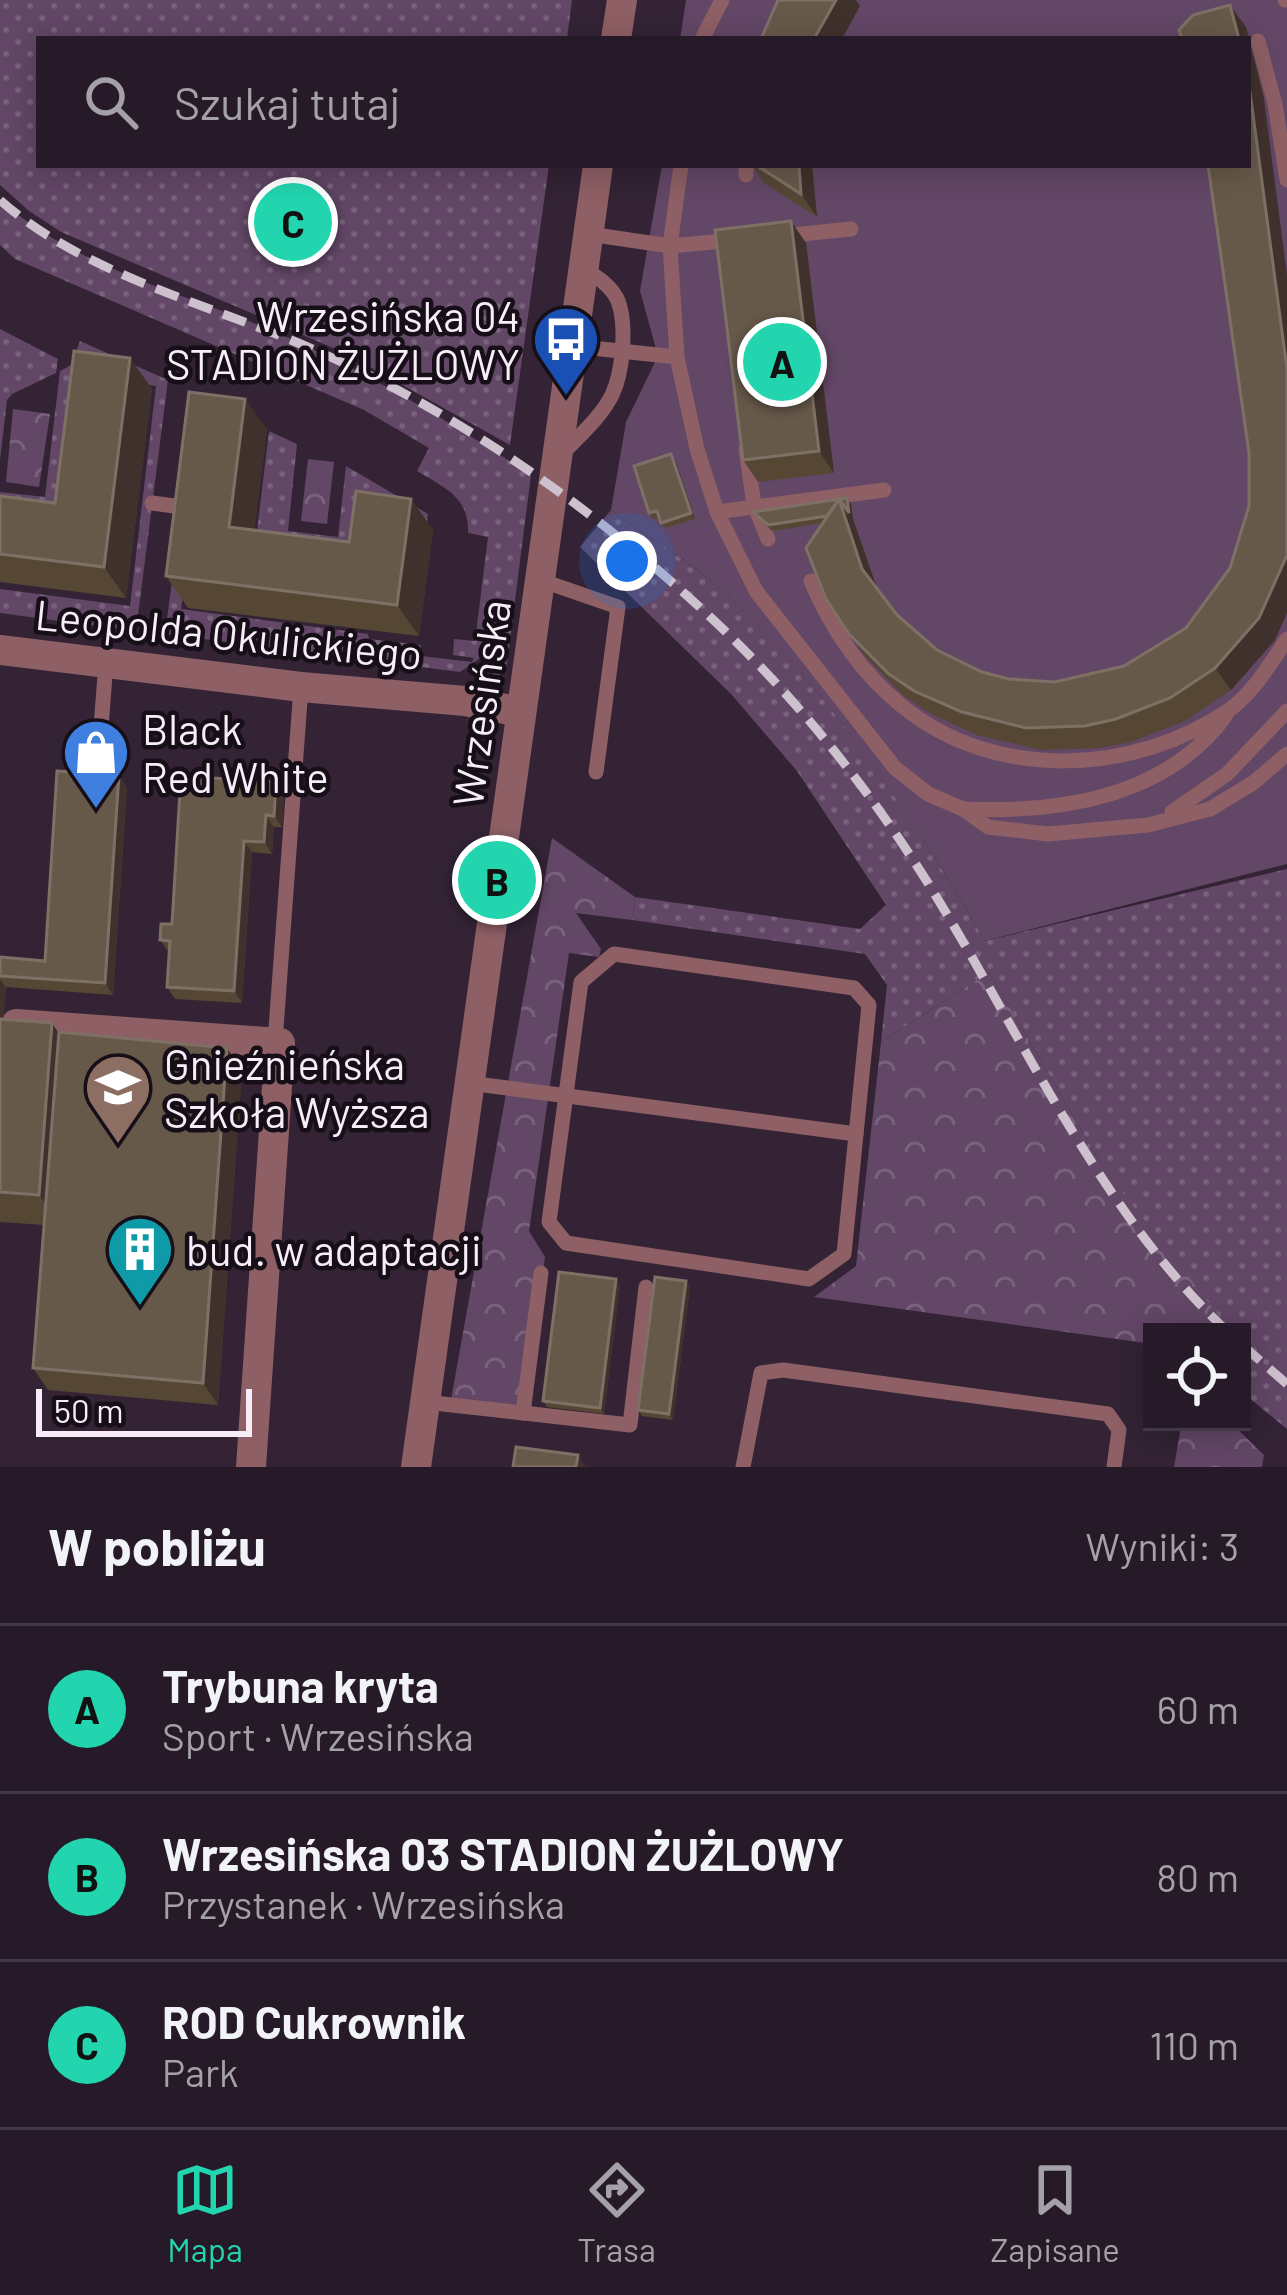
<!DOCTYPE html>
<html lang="pl">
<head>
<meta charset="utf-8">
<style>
  body { margin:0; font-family:Barlow,sans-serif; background:#2e2330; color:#f1f3f6 }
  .controls { position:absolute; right:36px; bottom:36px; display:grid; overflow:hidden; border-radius:0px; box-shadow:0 6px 30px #0003 }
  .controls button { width:108px; height:108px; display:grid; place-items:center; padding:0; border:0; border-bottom:3px solid #423845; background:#261a28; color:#f1f3f6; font:60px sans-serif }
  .scale { position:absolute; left:36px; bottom:30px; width:216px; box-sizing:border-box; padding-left:12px; border:6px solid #f7ecf8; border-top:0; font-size:33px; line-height:42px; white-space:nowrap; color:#f7ecf8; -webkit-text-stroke:9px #160f17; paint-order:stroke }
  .you { position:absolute; left:627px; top:561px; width:42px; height:42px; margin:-30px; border:9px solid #fff; border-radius:50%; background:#1a73e8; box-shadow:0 0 0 18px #1a73e833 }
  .badge { display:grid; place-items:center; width:78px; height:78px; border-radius:50%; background:#22d5af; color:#111; font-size:39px; font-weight:700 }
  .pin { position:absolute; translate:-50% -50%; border:6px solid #fff; box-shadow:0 3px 12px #0006 }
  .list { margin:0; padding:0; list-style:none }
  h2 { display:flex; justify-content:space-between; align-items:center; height:156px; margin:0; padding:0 48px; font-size:51px }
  h2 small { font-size:39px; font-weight:400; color:#a4a1a8 }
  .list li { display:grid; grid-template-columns:78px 1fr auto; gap:36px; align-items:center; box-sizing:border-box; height:168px; padding:0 48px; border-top:3px solid #423845 }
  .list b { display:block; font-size:45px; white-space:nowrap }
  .list p { margin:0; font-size:39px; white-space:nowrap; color:#a4a1a8 }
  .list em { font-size:39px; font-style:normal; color:#a4a1a8 }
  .icon { flex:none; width:66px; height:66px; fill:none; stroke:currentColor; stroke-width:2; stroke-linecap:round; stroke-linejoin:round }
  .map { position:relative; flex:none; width:1287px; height:1467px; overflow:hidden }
  .search { position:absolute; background:#261a28; box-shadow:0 6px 30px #0003; left:36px; right:36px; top:36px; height:132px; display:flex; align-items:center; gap:30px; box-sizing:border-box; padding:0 42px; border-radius:0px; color:#a4a1a8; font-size:45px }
  .sheet { height:660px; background:#261a28 }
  nav { display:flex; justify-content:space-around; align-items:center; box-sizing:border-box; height:168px; border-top:3px solid #423845; background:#261a28; font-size:33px; color:#a4a1a8 }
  nav a { display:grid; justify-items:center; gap:6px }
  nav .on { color:#22d5af }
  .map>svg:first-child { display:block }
</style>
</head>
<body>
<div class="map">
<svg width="1287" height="1467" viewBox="0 0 1287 1467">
  <defs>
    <pattern id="grass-dots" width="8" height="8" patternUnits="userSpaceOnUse" patternTransform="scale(3)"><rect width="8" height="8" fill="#624766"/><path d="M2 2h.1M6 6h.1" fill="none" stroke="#79627d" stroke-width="1.8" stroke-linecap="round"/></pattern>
    <pattern id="forest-crowns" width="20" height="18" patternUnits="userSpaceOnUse" patternTransform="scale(3)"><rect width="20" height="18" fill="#624766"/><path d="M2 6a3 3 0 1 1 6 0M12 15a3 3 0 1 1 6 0" fill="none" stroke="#79627d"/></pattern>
  </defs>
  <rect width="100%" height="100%" fill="#332335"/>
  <g fill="url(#grass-dots)">
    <path d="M0 0H572L567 39H39V165H549L510 445 345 353 61 232 29 211 0 185Z"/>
    <path d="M0 200C77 268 181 292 273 331 365 371 448 420 531 475L506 671 492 679 496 647 460 672 165 634 195 408 207 420 181 609 368 634 369 639 421 645V656L472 662 474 658 453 655 454 639 475 641 488 537 468 533C470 498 444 487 417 471L429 448 364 410 15 259 0 245Z"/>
    <path d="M0 329 58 359 56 373 12 394 7 400 0 460Z"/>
    <path d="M80 341 168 380 136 631 0 613V589L130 606 156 386 90 378 69 531 0 522V492L45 497 60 371 71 365Z"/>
    <path d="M269 431 297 444 288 531 338 537 346 466 428 514 427 522 373 515 367 570 254 556Z"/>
    <path d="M611 510C650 538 695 564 729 597 833 695 913 818 985 941L1287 869V1429L1242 1392V1332H1192L1103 1167 989 972 881 1042 887 985 865 954 632 920 635 897 860 929 886 905 797 771 731 694 580 547Z"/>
  </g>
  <g fill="url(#forest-crowns)">
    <path d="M13 409 50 414 39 487 6 482Z"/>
    <path d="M308 459 334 462 327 524 301 521Z"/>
    <path d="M552 838 635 897 632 920 576 913 601 949 599 957 569 953 529 1231 545 1257 523 1413 450 1405Z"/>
    <path d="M989 972 1103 1167 1219 1316 1211 1332H1152V1344L814 1297 856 1266 881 1042Z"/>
    <path d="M1186 1422H1230L1264 1455 1262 1467H1174L1181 1427Z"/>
  </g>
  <path fill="#624766" d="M686 0H1287V864L985 941C913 818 833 696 729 597 695 564 650 538 611 510L626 422 658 356 640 291 662 165H1248V39H680Z"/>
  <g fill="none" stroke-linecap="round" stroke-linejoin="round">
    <g stroke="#8e5f65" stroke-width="15">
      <path d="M1285 0H1287"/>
      <path d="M702 39 722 0"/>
      <path d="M1258 41 1275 104 1287 180"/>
      <path d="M681 165 670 246 677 357 697 449 717 512 756 591 895 768 928 794 963 809 988 827 1048 834 1148 825 1210 809 1253 783 1287 754"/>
      <path d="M746 175V165"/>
      <path d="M589 234 670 246 734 240"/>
      <path d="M782 236 851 229"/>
      <path d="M573 346 677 357"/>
      <path d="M746 449 754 505 768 539"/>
      <path d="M563 453C580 435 601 417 612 395 623 372 627 325 618 301 612 286 597 277 584 269"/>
      <path d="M152 503 182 507"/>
      <path d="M717 512 884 490"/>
      <path d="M540 580 618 607 596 772"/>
      <path d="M811 581C832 630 860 672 902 706 995 782 1134 775 1229 710 1253 693 1271 663 1287 639"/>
      <path d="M97 778 106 663"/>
      <path d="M966 809C1060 813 1167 797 1226 715"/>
      <path d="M1172 812 1227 774 1287 711"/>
      <path d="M614 954 854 988 869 1005 844 1254 809 1279 566 1243 549 1222 581 982Z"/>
      <path d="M275 1042 301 687"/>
      <path d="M469 1083 856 1134"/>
      <path d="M425 1402 630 1425 646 1287"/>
      <path d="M523 1413 541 1273"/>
      <path d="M743 1467 761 1373 783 1370 1108 1414 1119 1430 1114 1467"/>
    </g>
    <g stroke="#8e5f65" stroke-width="30">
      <path d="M0 650 301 687 465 701 521 712"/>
      <path d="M16 1024 280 1043 251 1467"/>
    </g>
    <g stroke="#8e5f65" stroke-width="30">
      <path d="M616 39 622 0"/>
      <path d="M416 1467 598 165"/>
    </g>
    <g stroke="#cdc1ce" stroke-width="9" stroke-dasharray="24 12" stroke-linecap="butt">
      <path d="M0 200C86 277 221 307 326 355 457 413 589 506 694 602 787 686 866 783 931 888 1021 1034 1102 1215 1228 1332"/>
      <path d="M1242 1345 1287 1384"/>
    </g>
  </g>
  <g fill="#564735">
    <path d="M1246 27 1264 99 1275 640 1231 690 1185 721 1131 742 1100 748 1041 750 977 735 929 713 904 696 865 656 826 599 823 523 772 531 753 512 851 504 853 519 877 589 897 615 937 650 982 672 1009 679 1055 682 1124 666 1186 628 1230 568 1249 506Z"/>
    <path d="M752 165H812L817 217 764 183Z"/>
    <path d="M806 243 834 473 758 482 743 460Z"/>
    <path d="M130 358 152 389 126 598 0 582V496L55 503Z"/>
    <path d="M245 399 267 430 254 530 349 542 411 499 433 530 419 636 188 608 166 576Z"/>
    <path d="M675 460 695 519 665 528 659 518 653 519 649 513Z"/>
    <path d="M127 787 113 995 6 987 3 1020 242 1070 218 1405 48 1390 33 1368 44 1225 0 1222V957L45 961Z"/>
    <path d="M196 792 284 794 282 827H274L272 854 252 852 242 1003 175 999 167 987 169 952 160 940 172 924Z"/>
    <path d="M620 1285 604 1414 547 1407 543 1401Z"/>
    <path d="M690 1287 673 1420 642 1416 638 1410Z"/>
  </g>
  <g fill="#41312c">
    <path d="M836 0H856L860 6 842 39H814Z"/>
    <path d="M1230 5 1246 27 1264 99 1287 275V369L1248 77V39H1239Z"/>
    <path d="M799 165H812L817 217 801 194Z"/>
    <path d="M791 221 806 243 834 473 819 451Z"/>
    <path d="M130 358 152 389 126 598 104 567Z"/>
    <path d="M245 399 267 430 251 558 229 527Z"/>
    <path d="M671 454 675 460 695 519 691 513Z"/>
    <path d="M847 498 851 504 853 519 878 591 862 569 839 499Z"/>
    <path d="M411 499 433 530 419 636 397 605Z"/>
    <path d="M1287 555V613L1275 640 1231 690 1215 668Z"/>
    <path d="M119 775 127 787 113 995 105 983Z"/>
    <path d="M276 782 284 794 282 827 274 816Z"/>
    <path d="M266 815 274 827 272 854 264 842Z"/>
    <path d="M244 841 252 852 242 1003 234 991Z"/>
    <path d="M0 979 6 987 1 1049 0 1047Z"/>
    <path d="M52 1023 74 1055 61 1227 39 1195Z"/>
    <path d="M227 1048 242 1070 218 1405 203 1383Z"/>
    <path d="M616 1279 620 1285 604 1414 600 1408Z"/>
    <path d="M686 1281 690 1287 673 1420 669 1414Z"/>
    <path d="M578 1455 586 1467H576Z"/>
  </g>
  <g fill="#67594a" stroke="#7e7065" stroke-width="3">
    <path d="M778 0H836L814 39H761Z"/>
    <path d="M1230 5 1239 39H1182L1179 30 1193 15Z"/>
    <path d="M1248 77 1287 369V555L1259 618 1215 668 1170 698 1116 719 1085 726 1026 728 962 712 914 691 889 674 849 634 826 599 806 548 839 499 862 569 897 615 937 650 982 672 1009 679 1055 682 1124 666 1186 628 1230 568 1249 506V453L1208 165H1248Z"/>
    <path d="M756 165H799L801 194Z"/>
    <path d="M791 221 819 451 743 460 715 230Z"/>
    <path d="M74 351 130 358 104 567 0 554V496L55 503Z"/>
    <path d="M189 392 245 399 229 527 349 542 356 491 411 499 397 605 166 576Z"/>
    <path d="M671 454 691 513 661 523 657 511 649 513 634 466Z"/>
    <path d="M847 498 849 513 839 499Z"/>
    <path d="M839 499 827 516 768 525 753 512Z"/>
    <path d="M57 771 119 775 105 983 0 976V957L45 961Z"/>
    <path d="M196 777 276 782 274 816 266 815 264 842 244 841 234 991 167 987 170 941 160 940 161 924H172L180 791 196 792Z"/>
    <path d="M0 1019 52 1023 39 1195 0 1192Z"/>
    <path d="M59 1032 227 1048 203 1383 33 1368Z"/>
    <path d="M559 1272 616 1279 600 1408 543 1401Z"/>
    <path d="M655 1277 686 1281 669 1414 638 1410Z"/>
    <path d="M516 1447 578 1455 576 1467H513Z"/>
  </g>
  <defs>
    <symbol id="bus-pin" viewBox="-11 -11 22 30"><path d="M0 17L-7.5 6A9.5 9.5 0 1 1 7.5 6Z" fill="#1a4fb4" stroke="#160f17"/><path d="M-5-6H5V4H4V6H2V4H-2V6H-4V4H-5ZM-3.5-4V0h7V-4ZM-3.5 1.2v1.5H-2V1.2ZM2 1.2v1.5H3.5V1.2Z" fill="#fff"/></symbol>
    <symbol id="shop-pin" viewBox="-11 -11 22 30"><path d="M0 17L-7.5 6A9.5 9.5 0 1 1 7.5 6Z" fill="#3f7fe0" stroke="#160f17"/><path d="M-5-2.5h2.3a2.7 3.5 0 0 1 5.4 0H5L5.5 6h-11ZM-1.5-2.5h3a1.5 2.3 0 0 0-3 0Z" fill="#fff"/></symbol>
    <symbol id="university-pin" viewBox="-11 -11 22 30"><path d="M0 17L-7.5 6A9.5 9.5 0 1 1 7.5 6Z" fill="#8d6e63" stroke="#160f17"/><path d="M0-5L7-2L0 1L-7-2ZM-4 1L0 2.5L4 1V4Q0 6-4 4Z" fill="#fff"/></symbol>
    <symbol id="building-pin" viewBox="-11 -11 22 30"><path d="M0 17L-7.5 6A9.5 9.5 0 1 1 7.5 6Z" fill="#0f9aa8" stroke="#160f17"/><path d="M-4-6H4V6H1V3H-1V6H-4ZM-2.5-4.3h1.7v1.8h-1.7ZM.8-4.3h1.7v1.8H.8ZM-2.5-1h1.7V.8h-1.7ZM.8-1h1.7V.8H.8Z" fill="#fff"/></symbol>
  </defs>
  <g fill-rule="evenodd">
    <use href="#bus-pin" x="528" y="301" width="76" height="104"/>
    <use href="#shop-pin" x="58" y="714" width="76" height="104"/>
    <use href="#university-pin" x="80" y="1049" width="76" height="104"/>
    <use href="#building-pin" x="102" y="1211" width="76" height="104"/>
  </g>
  <g text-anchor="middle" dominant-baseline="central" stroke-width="9" stroke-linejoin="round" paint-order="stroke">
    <g font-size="42" fill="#f7ecf8" stroke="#160f17" text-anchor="start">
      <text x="520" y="315" text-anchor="end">Wrzesińska 04<tspan x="520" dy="48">STADION ŻUŻLOWY</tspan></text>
      <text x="142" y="728">Black<tspan x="142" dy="48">Red White</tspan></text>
      <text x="164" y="1063">Gnieźnieńska<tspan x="164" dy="48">Szkoła Wyższa</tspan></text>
      <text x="186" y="1249">bud. w adaptacji</text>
    </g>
    <g font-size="42" fill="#f7ecf8" stroke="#160f17">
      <text transform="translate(229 633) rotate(6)">Leopolda Okulickiego</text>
      <text transform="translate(480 703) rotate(-82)">Wrzesińska</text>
    </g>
  </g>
</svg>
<div class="controls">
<button><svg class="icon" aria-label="locate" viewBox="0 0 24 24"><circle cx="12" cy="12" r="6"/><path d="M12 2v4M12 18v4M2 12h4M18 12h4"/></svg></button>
</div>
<div class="scale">50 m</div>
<div class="you"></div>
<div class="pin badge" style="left:782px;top:362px">A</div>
<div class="pin badge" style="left:497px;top:880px">B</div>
<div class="pin badge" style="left:293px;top:222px">C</div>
<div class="search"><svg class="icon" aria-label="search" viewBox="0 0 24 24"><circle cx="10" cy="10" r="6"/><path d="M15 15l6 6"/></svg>Szukaj tutaj</div>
</div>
<section class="sheet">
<h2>W pobliżu<small>Wyniki: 3</small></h2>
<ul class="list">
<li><span class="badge">A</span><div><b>Trybuna kryta</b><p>Sport · Wrzesińska</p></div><em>60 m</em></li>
<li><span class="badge">B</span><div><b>Wrzesińska 03 STADION ŻUŻLOWY</b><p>Przystanek · Wrzesińska</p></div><em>80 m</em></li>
<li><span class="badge">C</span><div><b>ROD Cukrownik</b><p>Park</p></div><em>110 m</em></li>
</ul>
</section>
<nav>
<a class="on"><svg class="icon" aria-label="map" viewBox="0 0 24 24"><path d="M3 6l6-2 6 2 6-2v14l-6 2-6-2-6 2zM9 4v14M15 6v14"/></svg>Mapa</a>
<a><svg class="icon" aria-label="directions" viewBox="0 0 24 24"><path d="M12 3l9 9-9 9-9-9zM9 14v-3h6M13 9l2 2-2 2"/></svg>Trasa</a>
<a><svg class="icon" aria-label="saved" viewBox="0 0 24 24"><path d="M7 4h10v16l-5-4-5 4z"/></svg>Zapisane</a>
</nav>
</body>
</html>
